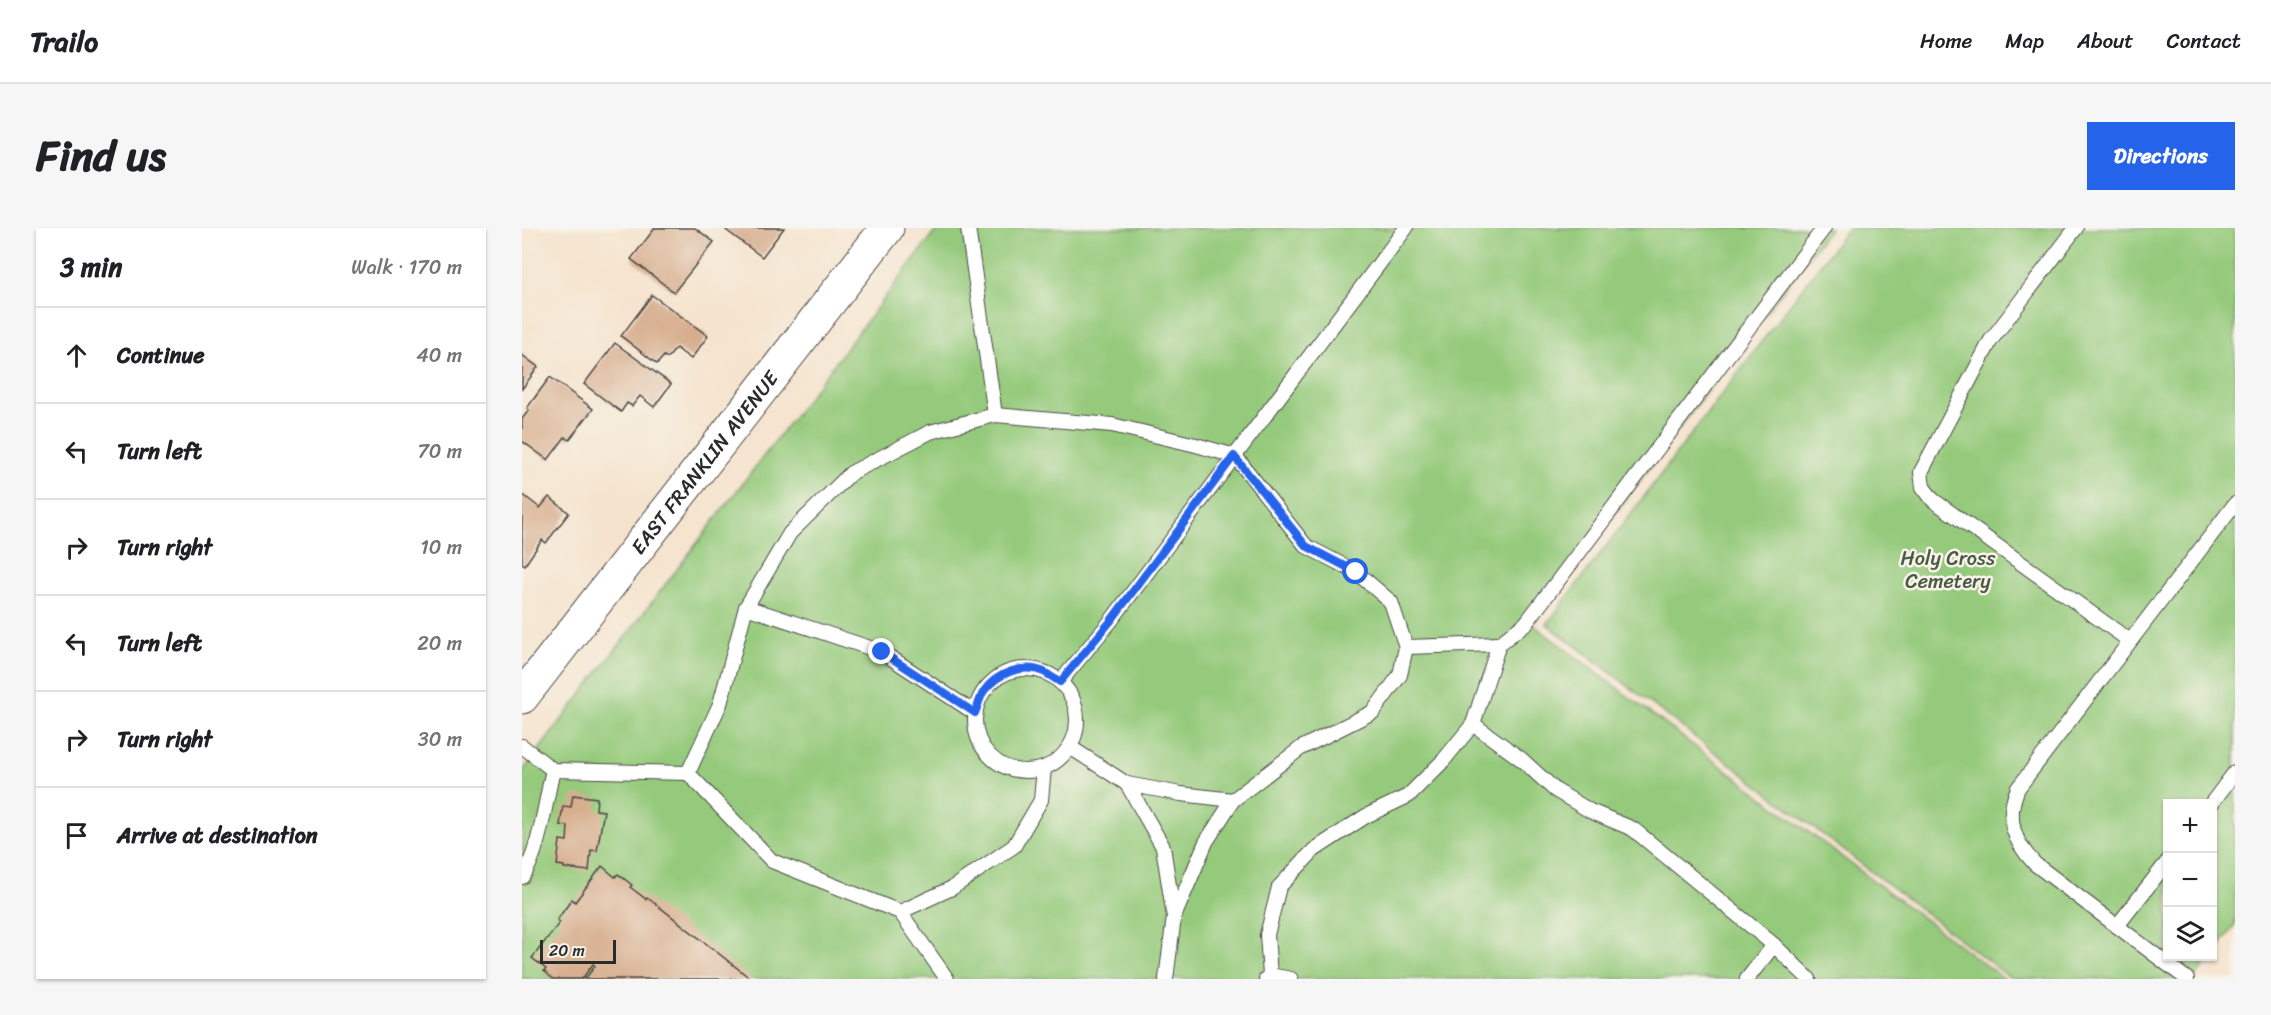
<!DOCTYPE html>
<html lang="en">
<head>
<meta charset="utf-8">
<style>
  body { margin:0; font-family:Sriracha,sans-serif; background:#f6f6f6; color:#202124 }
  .controls { position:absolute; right:18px; bottom:18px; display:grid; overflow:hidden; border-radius:0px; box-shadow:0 2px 4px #0004 }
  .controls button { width:54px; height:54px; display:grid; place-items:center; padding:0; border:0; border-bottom:2px solid #e0e0e0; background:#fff; color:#202124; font:30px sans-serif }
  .scale { position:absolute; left:18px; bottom:15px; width:76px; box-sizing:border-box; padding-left:6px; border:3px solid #2b2b2b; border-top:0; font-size:16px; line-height:21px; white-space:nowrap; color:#2b2b2b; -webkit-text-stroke:4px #f7f3e8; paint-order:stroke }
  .stop { position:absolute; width:18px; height:18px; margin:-14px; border:4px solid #2563eb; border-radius:50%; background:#fff }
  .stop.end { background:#2563eb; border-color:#fff; box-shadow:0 2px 6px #0008 }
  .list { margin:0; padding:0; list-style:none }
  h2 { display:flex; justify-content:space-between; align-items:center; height:78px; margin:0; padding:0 24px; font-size:26px }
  h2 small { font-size:20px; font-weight:400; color:#757577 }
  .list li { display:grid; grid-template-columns:39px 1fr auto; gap:18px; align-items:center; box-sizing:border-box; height:96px; padding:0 24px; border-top:2px solid #e0e0e0 }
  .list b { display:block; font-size:22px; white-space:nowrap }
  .list em { font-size:20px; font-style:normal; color:#757577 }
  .icon { flex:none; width:33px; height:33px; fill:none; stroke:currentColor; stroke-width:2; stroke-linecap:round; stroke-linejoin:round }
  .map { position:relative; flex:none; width:1713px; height:751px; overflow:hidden; border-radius:0px }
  header { display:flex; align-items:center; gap:36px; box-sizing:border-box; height:84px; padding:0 30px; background:#fff; border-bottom:2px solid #e0e0e0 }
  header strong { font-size:28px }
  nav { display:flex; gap:33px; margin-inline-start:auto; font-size:21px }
  .intro { display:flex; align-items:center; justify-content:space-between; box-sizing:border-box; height:144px; padding:0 36px }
  h1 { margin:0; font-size:42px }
  .button { padding:15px 27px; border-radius:0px; background:#2563eb; color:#fff; font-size:21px; font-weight:700 }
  main { display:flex; gap:36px; padding:0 36px }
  aside { flex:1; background:#fff; border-radius:0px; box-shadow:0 2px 4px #0004 }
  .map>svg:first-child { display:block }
</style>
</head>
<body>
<header>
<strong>Trailo</strong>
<nav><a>Home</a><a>Map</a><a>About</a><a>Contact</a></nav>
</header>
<div class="intro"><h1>Find us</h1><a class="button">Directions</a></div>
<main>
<aside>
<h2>3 min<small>Walk · 170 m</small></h2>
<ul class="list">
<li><svg class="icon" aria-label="ahead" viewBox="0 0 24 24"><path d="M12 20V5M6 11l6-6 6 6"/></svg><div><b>Continue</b></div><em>40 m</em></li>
<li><svg class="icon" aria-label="left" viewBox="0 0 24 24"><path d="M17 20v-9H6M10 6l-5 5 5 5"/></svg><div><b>Turn left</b></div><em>70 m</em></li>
<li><svg class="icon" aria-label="right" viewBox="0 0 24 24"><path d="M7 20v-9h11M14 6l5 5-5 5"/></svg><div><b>Turn right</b></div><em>10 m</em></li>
<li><svg class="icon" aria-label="left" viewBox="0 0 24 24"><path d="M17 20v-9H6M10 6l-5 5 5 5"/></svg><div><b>Turn left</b></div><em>20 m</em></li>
<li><svg class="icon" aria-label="right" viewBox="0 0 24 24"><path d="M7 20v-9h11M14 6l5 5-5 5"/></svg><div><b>Turn right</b></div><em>30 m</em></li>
<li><svg class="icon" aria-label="arrive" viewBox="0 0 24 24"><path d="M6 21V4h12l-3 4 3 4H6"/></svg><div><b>Arrive at destination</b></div></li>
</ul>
</aside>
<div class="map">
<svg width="1713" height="751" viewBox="0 0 1713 751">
  <rect width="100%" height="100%" fill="#f7f3e8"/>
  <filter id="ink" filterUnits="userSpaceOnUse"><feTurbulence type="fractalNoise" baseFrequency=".0167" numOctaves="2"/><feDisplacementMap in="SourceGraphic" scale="12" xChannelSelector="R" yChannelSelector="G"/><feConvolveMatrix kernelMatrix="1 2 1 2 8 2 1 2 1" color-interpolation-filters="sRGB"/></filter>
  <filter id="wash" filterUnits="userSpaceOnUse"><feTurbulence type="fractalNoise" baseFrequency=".008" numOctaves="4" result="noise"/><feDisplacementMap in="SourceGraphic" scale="24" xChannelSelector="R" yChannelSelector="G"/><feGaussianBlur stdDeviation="1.35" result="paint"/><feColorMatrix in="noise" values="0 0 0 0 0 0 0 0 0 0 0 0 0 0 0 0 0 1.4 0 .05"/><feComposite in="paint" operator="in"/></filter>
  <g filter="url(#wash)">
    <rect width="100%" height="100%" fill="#f5e3cd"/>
    <g fill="#95ca7c" stroke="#607a54" stroke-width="1.5">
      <path d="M416 0H1308L1010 396 1482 751H0V544Z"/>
      <path d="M1326 0H1713V697L1691 727 1690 576H1646V728L1689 729 1672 751H1490L1025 396Z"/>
    </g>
    <g id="blocks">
      <g fill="#d7ae8e">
        <path d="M133 0H173L192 14 152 64 109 31Z"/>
        <path d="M205 0H262L240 29 204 2Z"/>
        <path d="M130 67 186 108 169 131 154 120 146 130 142 128 135 136 99 108Z"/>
        <path d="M93 115 149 156 132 179 118 168 110 178 105 175 99 184 62 156Z"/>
        <path d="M0 127 16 139 0 161Z"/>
        <path d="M28 149 71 181 47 212 43 209 26 232 0 213V191L7 182 5 180Z"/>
        <path d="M0 266 18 280 27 269 47 285 24 315 20 312 3 337 0 335Z"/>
        <path d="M51 567 75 570 74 582 82 583 75 623 69 622 67 643 42 640V638L35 637 38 612 45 613 46 598 38 597 41 578 49 579Z"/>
        <path d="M80 638 93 649 96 646 110 657 108 659 124 671 126 670 229 751H63L73 738 71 736 60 751H31L22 743 24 741 10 730 38 694 35 692 50 671 53 674Z"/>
      </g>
    </g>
  </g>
  <g filter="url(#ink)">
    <use href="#blocks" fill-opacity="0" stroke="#494743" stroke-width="1.5"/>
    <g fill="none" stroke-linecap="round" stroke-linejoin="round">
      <defs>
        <g id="lane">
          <path d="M446 0 473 187"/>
          <path d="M1554 0 1469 112 1399 244 1401 259 1411 272 1608 413"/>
          <path d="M224 379 360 424 453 485"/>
          <path d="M884 419 977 416"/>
          <circle cx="504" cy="492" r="51"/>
          <path d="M538 454 588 394 884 0"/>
          <path d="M951 496 999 531 1033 562 1068 583 1111 601 1252 717 1287 751"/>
          <path d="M0 518 31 542 166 545 250 633 378 684 425 751"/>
          <path d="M548 519 605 556"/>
          <path d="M166 545 198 476 224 379 268 305 329 245 408 204 473 187 590 197 674 217 713 228 784 318 834 344 869 374 884 419 878 447 851 484 779 520 711 572 684 614 652 689 644 751"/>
          <path d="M1689 576 1713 544"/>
          <path d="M0 649C17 627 24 570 31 542"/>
          <path d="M378 684 430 660 492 618 519 572 522 540"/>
          <path d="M652 689 641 619 605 556 659 566 711 572"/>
          <path d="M1595 698 1646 633"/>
          <path d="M748 747 745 707 757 659 792 622 844 588 886 568 921 533 951 496 977 416 1004 395 1302 0"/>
          <path d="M744 751 748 747 769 751"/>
          <path d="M1225 751 1252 717"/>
          <path d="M1665 751 1513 636C1491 613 1483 590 1496 560L1713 276"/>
        </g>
        <g id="secondary">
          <path id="s1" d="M0 469 365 0"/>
        </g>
      </defs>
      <use href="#lane" stroke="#494743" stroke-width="16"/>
      <use href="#secondary" stroke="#494743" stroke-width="35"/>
      <use href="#lane" stroke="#fff" stroke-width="14"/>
      <use href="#secondary" stroke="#fff" stroke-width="33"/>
    </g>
  </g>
  <g fill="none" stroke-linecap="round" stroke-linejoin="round" filter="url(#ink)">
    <path stroke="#2563eb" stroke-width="8" d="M360 424 453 485C456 478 458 469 462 463 475 445 501 435 522 444 527 447 533 451 538 454L588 394 712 228 784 318 834 344"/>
  </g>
  <g text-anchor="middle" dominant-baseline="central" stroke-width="5" stroke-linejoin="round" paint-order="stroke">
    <g font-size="20" fill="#2b2b2b" stroke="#f7f3e8">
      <text stroke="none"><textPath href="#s1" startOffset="297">EAST FRANKLIN AVENUE</textPath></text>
    </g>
    <g font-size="20" fill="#4b5b43" stroke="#f7f3e8">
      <text x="1426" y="330">Holy Cross<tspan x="1426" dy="23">Cemetery</tspan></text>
    </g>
  </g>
</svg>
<div class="controls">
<button>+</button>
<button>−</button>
<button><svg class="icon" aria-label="layers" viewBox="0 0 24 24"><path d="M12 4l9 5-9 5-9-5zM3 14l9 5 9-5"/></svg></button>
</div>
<div class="scale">20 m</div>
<div class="stop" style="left:834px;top:344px"></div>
<div class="stop end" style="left:360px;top:424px"></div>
</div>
</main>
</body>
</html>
